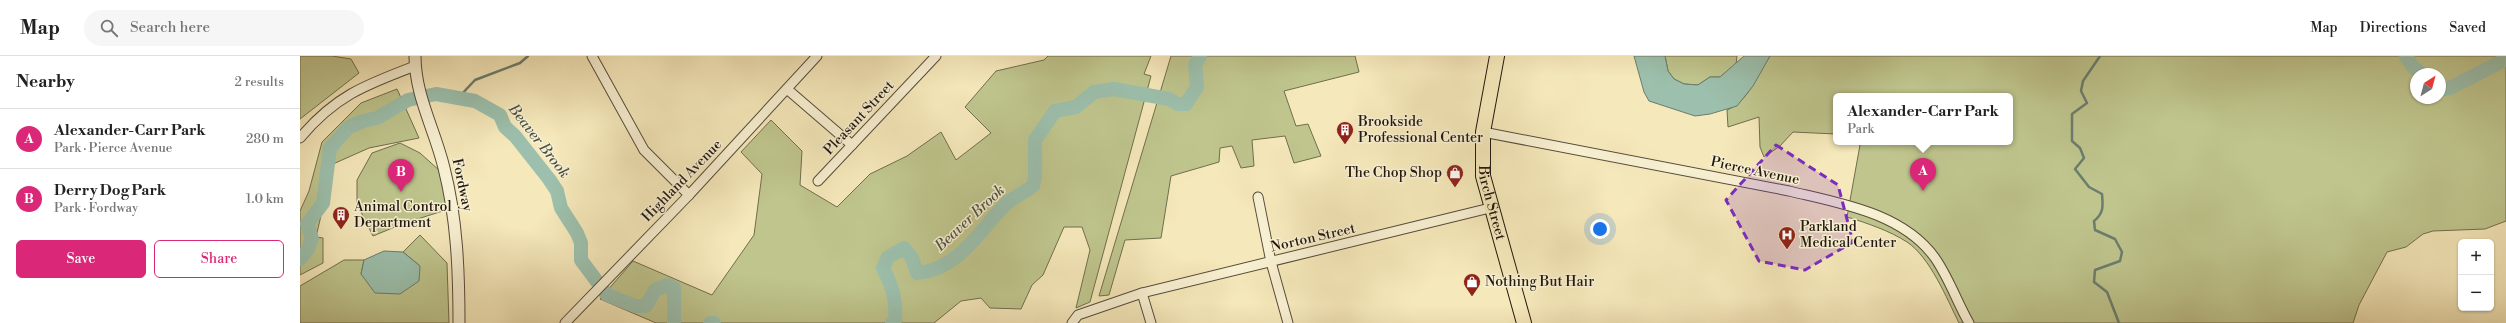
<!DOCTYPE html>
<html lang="en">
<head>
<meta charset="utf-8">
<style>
  body { margin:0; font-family:"Libre Bodoni",serif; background:#f6f6f6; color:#222 }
  .controls { position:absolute; right:12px; bottom:12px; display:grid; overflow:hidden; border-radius:6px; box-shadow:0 1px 3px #0004 }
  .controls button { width:36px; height:36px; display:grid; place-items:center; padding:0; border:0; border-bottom:1px solid #e0e0e0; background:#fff; color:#222; font:20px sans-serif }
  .compass { position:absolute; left:2110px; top:12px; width:36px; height:36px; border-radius:50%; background:#fff; box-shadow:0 1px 3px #0004; rotate:36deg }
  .you { position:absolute; left:1300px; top:173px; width:14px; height:14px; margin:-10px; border:3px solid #fff; border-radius:50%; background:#1a73e8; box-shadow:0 0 0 6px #1a73e833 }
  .badge { display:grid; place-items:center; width:26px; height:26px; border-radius:50%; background:#db2777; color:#fff; font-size:13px; font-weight:700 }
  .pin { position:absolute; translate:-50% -33px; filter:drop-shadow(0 1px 2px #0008) }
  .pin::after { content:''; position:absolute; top:21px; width:14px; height:12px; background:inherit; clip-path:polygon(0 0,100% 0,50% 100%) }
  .popup { position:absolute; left:1533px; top:37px; width:180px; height:52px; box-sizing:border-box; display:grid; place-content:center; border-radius:6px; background:#fff; filter:drop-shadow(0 1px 3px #0005); font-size:13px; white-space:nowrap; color:#767676 }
  .popup b { font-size:15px; color:#222 }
  .popup::after { content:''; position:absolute; left:50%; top:100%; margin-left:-8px; border:8px solid transparent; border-top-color:#fff }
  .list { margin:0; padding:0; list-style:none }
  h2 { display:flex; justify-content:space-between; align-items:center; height:52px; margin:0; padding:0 16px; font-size:17px }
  h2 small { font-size:13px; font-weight:400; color:#767676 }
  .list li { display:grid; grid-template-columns:26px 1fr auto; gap:12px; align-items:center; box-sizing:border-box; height:60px; padding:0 16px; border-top:1px solid #e0e0e0 }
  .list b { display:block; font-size:15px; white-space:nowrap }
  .list p { margin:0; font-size:13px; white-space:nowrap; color:#767676 }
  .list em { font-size:13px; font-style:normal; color:#767676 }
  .actions { display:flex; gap:8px; padding:12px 16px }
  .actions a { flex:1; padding:9px 0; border:1px solid #db2777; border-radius:6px; text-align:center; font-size:14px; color:#db2777 }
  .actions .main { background:#db2777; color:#fff }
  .icon { flex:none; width:22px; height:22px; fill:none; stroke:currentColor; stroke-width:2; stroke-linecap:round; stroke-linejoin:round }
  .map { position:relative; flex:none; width:2206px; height:267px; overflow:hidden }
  header { display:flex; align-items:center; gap:24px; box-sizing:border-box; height:56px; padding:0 20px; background:#fff; border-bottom:1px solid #e0e0e0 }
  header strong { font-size:19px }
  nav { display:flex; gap:22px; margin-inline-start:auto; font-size:14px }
  .search { width:280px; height:36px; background:#f6f6f6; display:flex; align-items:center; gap:10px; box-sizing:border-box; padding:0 14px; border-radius:22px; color:#767676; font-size:15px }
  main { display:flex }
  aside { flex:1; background:#fff }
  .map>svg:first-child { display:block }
</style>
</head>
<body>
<header>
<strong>Map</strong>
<div class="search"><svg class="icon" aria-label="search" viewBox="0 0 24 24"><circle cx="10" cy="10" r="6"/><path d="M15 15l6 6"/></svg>Search here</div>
<nav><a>Map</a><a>Directions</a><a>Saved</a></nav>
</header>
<main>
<aside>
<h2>Nearby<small>2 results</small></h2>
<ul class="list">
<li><span class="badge">A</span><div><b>Alexander-Carr Park</b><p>Park · Pierce Avenue</p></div><em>280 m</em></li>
<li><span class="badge">B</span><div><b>Derry Dog Park</b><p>Park · Fordway</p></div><em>1.0 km</em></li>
</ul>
<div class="actions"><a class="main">Save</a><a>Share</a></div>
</aside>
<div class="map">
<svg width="2206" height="267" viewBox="0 0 2206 267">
  <rect width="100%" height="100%" fill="#f5e8ba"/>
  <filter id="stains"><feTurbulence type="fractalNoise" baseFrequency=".005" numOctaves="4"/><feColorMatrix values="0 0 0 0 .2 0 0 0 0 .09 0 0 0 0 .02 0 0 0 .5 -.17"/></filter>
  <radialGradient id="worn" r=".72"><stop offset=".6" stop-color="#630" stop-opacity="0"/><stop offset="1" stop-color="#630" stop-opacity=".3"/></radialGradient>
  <g fill="#bfc58d" stroke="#706e4e" fill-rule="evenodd">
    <path d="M0 0H32L51 3 59 17 0 63Z"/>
    <path d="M748 0H851L844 18 851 20 790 246 776 252 790 194 782 171H764L743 219 732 229 721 253 690 252 681 242 661 245 634 267H356L300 243 333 205 412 239 454 179 462 118 441 96 471 64 502 95 500 129 537 151 570 118 607 100 641 76 656 104 691 77 665 51 696 15 744 4Z"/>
    <path d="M871 0H1055L1059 16 984 35 996 70 1008 68 1021 100 994 107 985 80 952 84 954 110 941 112 932 90 920 92 919 106 871 120 861 182 825 184 809 239 799 240Z"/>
    <path d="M1365 0H1437L1436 8 1420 21H1410L1398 29 1384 28 1374 23 1368 15Z"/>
    <path d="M1470 0H2206V165L2185 173 2133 175 2123 178 2106 191 2087 196 2059 249 2053 267H1659C1647 243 1630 201 1607 186 1590 175 1567 167 1547 161L1560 89 1555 86H1710V40H1536V78L1493 76 1480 90 1464 101 1460 91 1459 61 1428 71 1427 54C1449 45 1457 19 1470 0ZM2116 18H2140V42H2116Z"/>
    <path d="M97 33 119 82 69 92 33 108 16 181 23 182V207L0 219V155L9 135 22 86 61 47Z"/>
    <path d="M100 87 120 97 140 115 149 153 102 168 73 180 57 148V124L72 97Z"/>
    <path d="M120 179 147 207 149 267H0V230L44 204H64L61 218 120 210 103 196Z"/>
  </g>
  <g fill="#9cc0ad" stroke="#6b7d6e">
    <path d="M1334 0H1365L1368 15 1374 23 1384 28 1398 29 1410 21H1420L1444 0H1470L1453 30 1437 50 1410 58 1395 60 1349 45 1344 36Z"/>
    <path d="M84 195 103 196 120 210 119 225 100 238 75 237 61 218 64 204Z"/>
  </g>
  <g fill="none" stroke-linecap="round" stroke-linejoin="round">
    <g stroke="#6b7d6e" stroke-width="2.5">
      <path d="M1800 0 1783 25 1781 35 1787 47 1772 58V85L1780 92 1784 102 1775 113 1789 131 1802 138C1803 150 1804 157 1794 165L1795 174 1815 183 1822 196 1820 205 1795 214 1794 226 1807 236 1819 267"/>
      <path d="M159 41 175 24 220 7 228 0"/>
    </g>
    <g stroke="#9cc0ad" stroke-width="14">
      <path d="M2106 0 2113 11 2122 18"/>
      <path d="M2140 34 2150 32 2206 3"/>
      <path d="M0 203 7 195 12 182 7 168 23 147 30 92 49 71 63 65 77 62 108 44 136 38 175 45 200 59 205 71 215 80 249 123 257 135 261 152 277 177 281 187V204L307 239 335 250H346L355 234 367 229 374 232V267"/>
      <path d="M410 267H414"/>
      <path d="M592 267 595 264C597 244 592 230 583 212L588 201 604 192 612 202 617 217C659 214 680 173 707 147 714 141 725 136 733 130L735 121V84L755 55 776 51 794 36 814 33 869 43 878 48H886L897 31 895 9 900 0"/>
    </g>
    <defs>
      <g id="minor">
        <path d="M292 0 344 94 389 139"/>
        <path d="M487 33 552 89"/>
        <path d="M1183 76 1489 135C1539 147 1603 157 1635 202 1649 222 1657 246 1669 267"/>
        <path d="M0 82C35 40 65 29 115 10"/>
        <path d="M518 125 636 0"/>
        <path d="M958 141 971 206 988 267"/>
        <path d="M842 237 851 267"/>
        <path d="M265 267 389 139 517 0"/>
        <path d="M772 267 778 259 842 237 1190 152"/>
      </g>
      <path id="tertiary" d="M115 0C115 40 135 74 144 112 157 163 159 215 159 267"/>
      <g id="primary">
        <path id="s1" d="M1197 0 1183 76V120L1224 267"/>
      </g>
    </defs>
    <use href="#minor" stroke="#564c3a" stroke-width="11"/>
    <use href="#tertiary" stroke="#564c3a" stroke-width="13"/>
    <use href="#primary" stroke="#21180f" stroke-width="16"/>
    <use href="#minor" stroke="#f8f0d2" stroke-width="9"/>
    <use href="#tertiary" stroke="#f8f0d2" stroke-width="11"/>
    <use href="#primary" stroke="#f5e8ba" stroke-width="14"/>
  </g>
  <path fill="#7b2cbf" fill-opacity="0.2" stroke="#7b2cbf" stroke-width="3" stroke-dasharray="8 5" stroke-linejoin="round" d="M1476 89 1538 129 1553 186 1505 214 1459 205 1426 144Z"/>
  <defs>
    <symbol id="building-pin" viewBox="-11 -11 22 30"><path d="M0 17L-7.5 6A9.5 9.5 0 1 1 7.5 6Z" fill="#8f2418" stroke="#f8f0d2"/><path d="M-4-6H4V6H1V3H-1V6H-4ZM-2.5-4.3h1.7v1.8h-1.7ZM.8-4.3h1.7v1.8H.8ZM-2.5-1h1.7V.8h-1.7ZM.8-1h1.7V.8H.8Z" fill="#fff"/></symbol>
    <symbol id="shop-pin" viewBox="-11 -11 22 30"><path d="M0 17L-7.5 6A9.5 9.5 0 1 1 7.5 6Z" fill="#8f2418" stroke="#f8f0d2"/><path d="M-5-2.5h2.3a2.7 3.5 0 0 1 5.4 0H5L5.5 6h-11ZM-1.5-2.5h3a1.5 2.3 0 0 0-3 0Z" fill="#fff"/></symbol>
    <symbol id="hospital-pin" viewBox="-11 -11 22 30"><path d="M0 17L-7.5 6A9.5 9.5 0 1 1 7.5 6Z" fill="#8f2418" stroke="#f8f0d2"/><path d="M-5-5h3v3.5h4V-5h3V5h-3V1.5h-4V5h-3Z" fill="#fff"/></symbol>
  </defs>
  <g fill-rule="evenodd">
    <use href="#building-pin" x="1035" y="64" width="20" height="27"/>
    <use href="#shop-pin" x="1145" y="107" width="20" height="27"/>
    <use href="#building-pin" x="31" y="149" width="20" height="27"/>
    <use href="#hospital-pin" x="1477" y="169" width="20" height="27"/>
    <use href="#shop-pin" x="1162" y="216" width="20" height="27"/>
  </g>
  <g text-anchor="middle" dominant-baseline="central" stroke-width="3" stroke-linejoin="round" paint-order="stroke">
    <g font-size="14" fill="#21180f" stroke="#f8f0d2">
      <text transform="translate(559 62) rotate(-47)">Pleasant Street</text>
      <text transform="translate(1455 115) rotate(12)">Pierce Avenue</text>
      <text transform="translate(382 125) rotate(-46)">Highland Avenue</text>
      <text transform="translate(162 129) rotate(78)">Fordway</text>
      <text stroke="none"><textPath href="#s1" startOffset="149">Birch Street</textPath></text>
      <text transform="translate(1013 182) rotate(-13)">Norton Street</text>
    </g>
    <g font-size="14" fill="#21180f" stroke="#f8f0d2" text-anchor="start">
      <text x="1058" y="66">Brookside<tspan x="1058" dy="16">Professional Center</tspan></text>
      <text x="1142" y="117" text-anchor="end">The Chop Shop</text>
      <text x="54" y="151">Animal Control<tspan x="54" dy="16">Department</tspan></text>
      <text x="1500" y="171">Parkland<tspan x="1500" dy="16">Medical Center</tspan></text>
      <text x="1185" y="226">Nothing But Hair</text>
    </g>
    <g font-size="15" font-style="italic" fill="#4c5346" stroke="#f8f0d2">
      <text transform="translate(239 85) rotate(52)">Beaver Brook</text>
      <text transform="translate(670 162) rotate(-43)">Beaver Brook</text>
    </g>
  </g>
  <rect width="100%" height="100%" filter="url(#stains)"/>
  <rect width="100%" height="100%" fill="url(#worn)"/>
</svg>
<div class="controls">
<button>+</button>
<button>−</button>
</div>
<svg class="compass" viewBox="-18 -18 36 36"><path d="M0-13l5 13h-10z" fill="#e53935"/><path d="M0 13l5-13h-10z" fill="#767676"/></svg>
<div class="you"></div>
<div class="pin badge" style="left:1623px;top:135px">A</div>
<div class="popup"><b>Alexander-Carr Park</b>Park</div>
<div class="pin badge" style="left:101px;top:136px">B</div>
</div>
</main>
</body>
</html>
